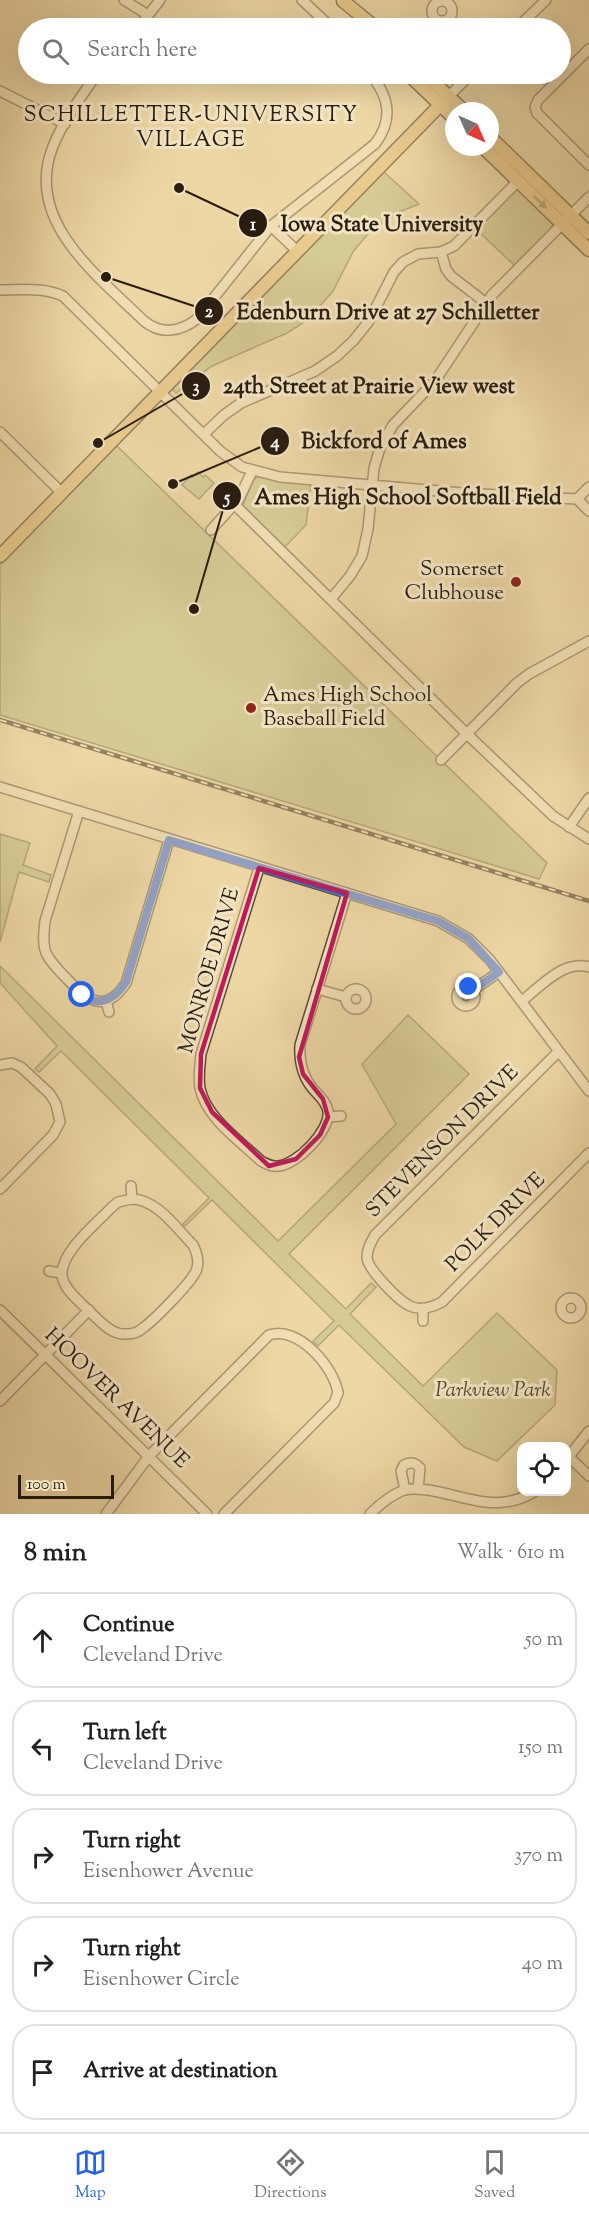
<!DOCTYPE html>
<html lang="en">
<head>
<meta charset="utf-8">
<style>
  body { margin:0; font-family:"Sorts Mill Goudy",serif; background:#f6f6f6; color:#222 }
  .controls { position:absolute; right:18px; bottom:18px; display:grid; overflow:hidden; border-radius:12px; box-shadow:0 6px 24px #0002 }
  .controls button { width:54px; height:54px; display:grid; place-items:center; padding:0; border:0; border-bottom:2px solid #e0e0e0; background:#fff; color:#222; font:30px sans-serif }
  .compass { position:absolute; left:445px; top:102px; width:54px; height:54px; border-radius:50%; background:#fff; box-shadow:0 6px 24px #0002; rotate:135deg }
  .scale { position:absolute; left:18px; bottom:15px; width:96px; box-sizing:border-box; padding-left:6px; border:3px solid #291d11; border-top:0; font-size:16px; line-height:21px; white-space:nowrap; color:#291d11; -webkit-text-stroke:4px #f3e5c4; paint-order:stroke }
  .stop { position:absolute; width:18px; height:18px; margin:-14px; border:4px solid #2563eb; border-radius:50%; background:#fff }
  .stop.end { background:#2563eb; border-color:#fff; box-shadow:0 2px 6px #0008 }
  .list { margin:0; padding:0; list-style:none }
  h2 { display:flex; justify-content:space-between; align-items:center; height:78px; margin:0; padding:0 24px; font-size:26px }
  h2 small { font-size:20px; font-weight:400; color:#767676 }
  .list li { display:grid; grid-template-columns:39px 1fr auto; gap:18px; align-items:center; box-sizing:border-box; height:96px; margin:0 12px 12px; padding:0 12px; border:2px solid #e0e0e0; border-radius:24px }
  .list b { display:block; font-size:22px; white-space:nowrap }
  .list p { margin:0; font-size:20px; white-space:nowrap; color:#767676 }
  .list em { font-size:20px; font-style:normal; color:#767676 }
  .icon { flex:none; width:33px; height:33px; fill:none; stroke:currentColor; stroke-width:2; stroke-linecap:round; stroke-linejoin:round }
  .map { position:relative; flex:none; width:589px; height:1514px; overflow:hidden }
  .search { position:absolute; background:#fff; box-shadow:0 6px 24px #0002; left:18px; right:18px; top:18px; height:66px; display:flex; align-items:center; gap:15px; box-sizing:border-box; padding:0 21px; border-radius:33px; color:#767676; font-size:22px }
  .sheet { height:618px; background:#fff }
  nav { display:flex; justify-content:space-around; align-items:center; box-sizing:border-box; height:84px; border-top:2px solid #e0e0e0; background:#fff; font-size:16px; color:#767676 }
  nav a { display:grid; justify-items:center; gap:3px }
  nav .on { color:#2563eb }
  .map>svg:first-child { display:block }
</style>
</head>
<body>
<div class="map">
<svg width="589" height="1514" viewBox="0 0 589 1514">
  <rect width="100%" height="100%" fill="#edd7a5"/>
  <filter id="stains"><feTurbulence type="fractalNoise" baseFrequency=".00333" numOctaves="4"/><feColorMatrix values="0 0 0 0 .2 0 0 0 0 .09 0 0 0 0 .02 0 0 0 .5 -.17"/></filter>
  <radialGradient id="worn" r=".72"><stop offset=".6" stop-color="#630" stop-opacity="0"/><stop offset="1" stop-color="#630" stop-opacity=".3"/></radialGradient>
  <g fill="#bdbd82" stroke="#736d4a" stroke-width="1.5">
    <path d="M384 172 419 204 399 212 371 230 353 252 333 291 309 319 287 333 212 366 176 393 172 389 174 384Z"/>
    <path d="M518 189 553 224 551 229 515 266 476 229Z"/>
    <path d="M116 445 547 863 539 879 0 715V565Z"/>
    <path d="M198 472 203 477 205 475 214 483 199 499 182 485 191 475 193 477Z"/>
    <path d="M257 477 311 484 306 525 284 548 243 505 253 481Z"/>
    <path d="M0 834 30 843 23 865 51 875 49 882 19 872 0 942Z"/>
    <path d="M0 966 278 1241 396 1124 362 1064 408 1015 469 1074 289 1254 346 1309 371 1283 376 1287 350 1314 423 1386 497 1313 557 1370 555 1405 497 1461 464 1447 339 1325 318 1346 313 1341 334 1321 212 1200 185 1226 183 1224 209 1198 61 1051 39 1072 35 1069 57 1046 0 983Z"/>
  </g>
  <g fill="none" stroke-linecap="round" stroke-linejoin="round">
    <defs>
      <g id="minor">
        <path d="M124 0 148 15"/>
        <path d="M302 0 332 28"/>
        <circle cx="442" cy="11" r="10"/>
        <path d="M138 28 160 0"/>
        <path d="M517 28 546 0"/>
        <path d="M589 49 538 100 535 107 537 113 589 165"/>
        <path d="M97 74C81 97 62 122 52 149 25 222 98 276 144 321 161 335 180 332 197 319L271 226 375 144C394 119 389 96 370 74"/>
        <path d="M0 91 65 124"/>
        <path d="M449 96 471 74"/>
        <path d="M271 226 297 251"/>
        <path d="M441 252 446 269 451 276 486 303"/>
        <path d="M0 290C22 290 43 287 63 296L220 451 242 467 280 477 462 493 577 499 589 511"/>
        <path d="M0 432 61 492"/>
        <path d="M204 434 224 415 241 403 315 371 337 356 354 340 369 321 394 272 403 262 418 254 441 252 454 246 518 181"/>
        <path d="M577 499 589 487"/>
        <path d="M235 505 467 734 553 816 589 839"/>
        <path d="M211 530 239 499 252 471"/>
        <path d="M331 599 350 576 362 556 368 529 374 468 380 448 393 425 435 381 492 295 589 197"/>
        <path d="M441 760 517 683 529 674 589 641"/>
        <path d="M0 787 438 921 469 939 490 960 589 1091"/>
        <path d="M79 811 45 921C44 932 42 943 46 953 51 963 59 971 67 979 87 1000 105 1015 126 983L169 840"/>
        <path d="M569 827 589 798"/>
        <path d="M259 868 201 1054C200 1065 198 1077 200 1088 206 1118 240 1141 261 1161 267 1164 271 1167 278 1166 297 1165 331 1130 328 1111 326 1101 319 1096 313 1089 302 1076 299 1062 300 1045L347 893"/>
        <circle cx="466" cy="997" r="9"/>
        <path d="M317 989 346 997"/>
        <circle cx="356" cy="999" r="10"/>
        <path d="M473 990 499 972"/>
        <path d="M106 1001 109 1012"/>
        <path d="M522 1001C541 986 563 960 589 967"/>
        <path d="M558 1052 375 1235C371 1242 367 1249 367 1257 367 1269 399 1301 410 1306 420 1311 433 1307 442 1302L589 1153"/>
        <path d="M0 1065 12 1063 21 1067 50 1094 56 1104 60 1122 53 1135 0 1189"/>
        <path d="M328 1117 341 1116"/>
        <path d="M131 1186 132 1199"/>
        <path d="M132 1199C158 1200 176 1228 193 1245 197 1253 200 1262 196 1271 191 1283 154 1320 143 1328 139 1332 132 1334 126 1334 111 1335 100 1321 89 1311 80 1302 67 1292 63 1280 55 1256 97 1223 112 1207L118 1202Z"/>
        <path d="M49 1271 61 1273"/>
        <circle cx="571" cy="1308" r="10"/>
        <path d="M423 1308V1321"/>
        <path d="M0 1310 207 1514"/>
        <path d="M0 1401 89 1310"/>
        <path d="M569 1457 589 1476"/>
        <path d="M566 1460 589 1431"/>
        <path d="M405 1490 401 1471 404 1465C411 1462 415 1462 420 1468L418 1489"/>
        <path d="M106 1514 149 1456 269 1335C298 1325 334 1367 338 1393"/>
        <path d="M224 1514 334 1403 338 1393"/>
        <path d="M370 1514C380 1504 391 1495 404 1490 412 1488 420 1489 428 1490 467 1496 496 1514 534 1492"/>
      </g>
      <g id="major">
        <path d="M343 1 376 28"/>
        <path d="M408 74 454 118"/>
        <path d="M425 74 464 111"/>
        <path d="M490 137 589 233"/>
        <path d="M483 147 589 250"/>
        <path d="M0 556 449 96"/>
      </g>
    </defs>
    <use href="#minor" stroke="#5a4c36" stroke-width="12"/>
    <use href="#major" stroke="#291d11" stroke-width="15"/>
    <use href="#minor" stroke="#f3e5c4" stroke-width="9"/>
    <use href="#major" stroke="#e6bc72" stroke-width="12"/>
    <defs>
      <path id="rail" d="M0 720 589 901"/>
    </defs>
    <use href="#rail" stroke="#291d11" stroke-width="4.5"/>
    <use href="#rail" stroke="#f3e5c4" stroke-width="2" stroke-dasharray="7" stroke-linecap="butt"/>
  </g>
  <defs><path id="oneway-solid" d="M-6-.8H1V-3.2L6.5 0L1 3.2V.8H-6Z" transform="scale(1.5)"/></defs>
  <use fill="#886c42" href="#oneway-solid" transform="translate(540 202) rotate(43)"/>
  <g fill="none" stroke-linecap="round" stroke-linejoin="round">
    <path stroke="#2563eb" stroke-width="8" d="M82 995C100 1008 115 999 126 982L169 840 438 921 469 939 499 972 473 990 469 987"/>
  </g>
  <path d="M0 0H589V1514H0ZM259 868 347 893 299 1057 303 1074 323 1099 328 1117 320 1135 296 1159 269 1166 212 1112 200 1088 201 1054Z" fill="#edd7a5" fill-opacity=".55" fill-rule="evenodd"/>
  <path fill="none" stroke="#c2185b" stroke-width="4.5" stroke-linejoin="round" d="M259 868 347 893 299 1057 303 1074 323 1099 328 1117 320 1135 296 1159 269 1166 212 1112 200 1088 201 1054Z"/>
  <g fill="#8f2418" stroke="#f3e5c4" stroke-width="2">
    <circle cx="516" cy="582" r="6"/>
    <circle cx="251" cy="708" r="6"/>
  </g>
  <g text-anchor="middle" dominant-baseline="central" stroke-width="6" stroke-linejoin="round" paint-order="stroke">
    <g font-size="21" fill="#291d11" stroke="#f3e5c4" text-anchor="end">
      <text x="504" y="570">Somerset<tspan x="504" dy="24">Clubhouse</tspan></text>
      <text x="263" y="696" text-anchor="start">Ames High School<tspan x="263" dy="24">Baseball Field</tspan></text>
    </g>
    <g font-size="21" fill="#291d11" stroke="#f3e5c4">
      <text transform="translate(210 971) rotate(-74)">MONROE DRIVE</text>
      <text transform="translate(443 1142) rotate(-45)">STEVENSON DRIVE</text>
      <text transform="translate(496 1223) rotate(-45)">POLK DRIVE</text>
      <text transform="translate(116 1399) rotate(44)">HOOVER AVENUE</text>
    </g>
    <g font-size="21" font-style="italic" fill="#554d33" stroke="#f3e5c4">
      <text x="493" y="1391">Parkview Park</text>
    </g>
    <g font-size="22" letter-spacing="1.5" fill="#291d11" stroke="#f3e5c4">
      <text x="191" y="116">SCHILLETTER-UNIVERSITY<tspan x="191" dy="25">VILLAGE</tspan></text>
    </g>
  </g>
  <path fill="none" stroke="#291d11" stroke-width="2" d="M179 188L253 223M106 277L209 311M98 443L196 386M173 484L275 441M194 609L227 496"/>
  <g fill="#291d11" stroke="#f3e5c4" stroke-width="2">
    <circle cx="179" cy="188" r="6"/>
    <circle cx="106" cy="277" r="6"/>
    <circle cx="98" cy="443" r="6"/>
    <circle cx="173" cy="484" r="6"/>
    <circle cx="194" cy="609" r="6"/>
    <circle cx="253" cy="223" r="15"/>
    <circle cx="209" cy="311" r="15"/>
    <circle cx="196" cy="386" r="15"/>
    <circle cx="275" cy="441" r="15"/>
    <circle cx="227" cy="496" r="15"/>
  </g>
  <g font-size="18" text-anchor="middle" font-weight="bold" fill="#fff">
    <text x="253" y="230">1</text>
    <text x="209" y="317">2</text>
    <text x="196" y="392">3</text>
    <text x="275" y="447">4</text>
    <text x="227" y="503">5</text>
  </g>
  <g font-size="22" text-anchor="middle" font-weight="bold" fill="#291d11" stroke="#f3e5c4" stroke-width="6" stroke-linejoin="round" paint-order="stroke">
    <text x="382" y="231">Iowa State University</text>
    <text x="388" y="319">Edenburn Drive at 27 Schilletter</text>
    <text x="369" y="393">24th Street at Prairie View west</text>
    <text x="384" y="448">Bickford of Ames</text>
    <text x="408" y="504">Ames High School Softball Field</text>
  </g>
  <rect width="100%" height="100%" filter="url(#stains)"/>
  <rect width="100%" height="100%" fill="url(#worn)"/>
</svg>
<div class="controls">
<button><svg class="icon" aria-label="locate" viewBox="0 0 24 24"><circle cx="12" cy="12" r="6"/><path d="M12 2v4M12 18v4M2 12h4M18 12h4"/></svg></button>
</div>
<svg class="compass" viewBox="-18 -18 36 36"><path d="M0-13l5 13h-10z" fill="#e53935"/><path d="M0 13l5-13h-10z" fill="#767676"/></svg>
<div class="scale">100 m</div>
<div class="stop" style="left:82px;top:995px"></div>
<div class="stop end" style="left:469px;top:987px"></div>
<div class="search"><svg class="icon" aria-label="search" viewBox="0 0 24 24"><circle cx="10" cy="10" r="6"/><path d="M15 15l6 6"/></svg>Search here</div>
</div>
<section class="sheet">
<h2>8 min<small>Walk · 610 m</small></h2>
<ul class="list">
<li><svg class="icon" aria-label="ahead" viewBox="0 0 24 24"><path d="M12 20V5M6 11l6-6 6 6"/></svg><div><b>Continue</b><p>Cleveland Drive</p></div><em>50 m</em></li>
<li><svg class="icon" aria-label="left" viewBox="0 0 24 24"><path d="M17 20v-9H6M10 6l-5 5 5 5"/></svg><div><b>Turn left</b><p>Cleveland Drive</p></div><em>150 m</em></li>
<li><svg class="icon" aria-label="right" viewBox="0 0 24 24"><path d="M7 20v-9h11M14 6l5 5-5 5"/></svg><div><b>Turn right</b><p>Eisenhower Avenue</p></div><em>370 m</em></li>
<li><svg class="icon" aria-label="right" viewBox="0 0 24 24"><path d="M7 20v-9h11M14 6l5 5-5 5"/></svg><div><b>Turn right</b><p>Eisenhower Circle</p></div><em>40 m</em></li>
<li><svg class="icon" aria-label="arrive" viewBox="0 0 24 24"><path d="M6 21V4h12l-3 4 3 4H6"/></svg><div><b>Arrive at destination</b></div></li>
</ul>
</section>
<nav>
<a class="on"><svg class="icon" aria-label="map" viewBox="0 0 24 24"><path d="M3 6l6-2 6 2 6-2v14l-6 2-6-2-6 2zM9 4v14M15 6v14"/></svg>Map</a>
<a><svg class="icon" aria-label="directions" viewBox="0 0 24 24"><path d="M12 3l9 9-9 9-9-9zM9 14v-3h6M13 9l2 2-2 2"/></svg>Directions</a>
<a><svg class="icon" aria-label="saved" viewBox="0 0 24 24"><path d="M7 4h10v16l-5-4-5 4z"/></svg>Saved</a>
</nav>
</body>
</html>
